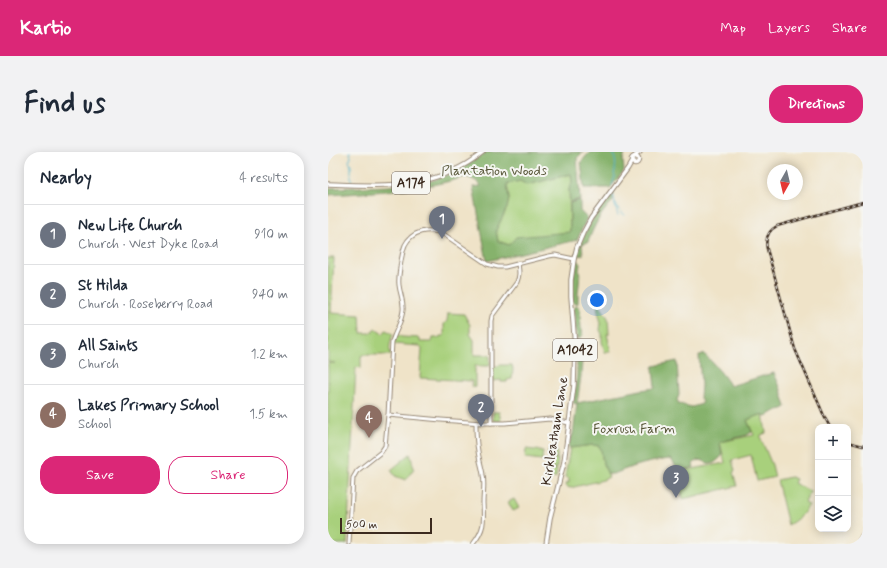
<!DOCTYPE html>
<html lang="en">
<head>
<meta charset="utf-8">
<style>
  body { margin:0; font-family:Mynerve,sans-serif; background:#f2f2f3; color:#1f2937 }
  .controls { position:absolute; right:12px; bottom:12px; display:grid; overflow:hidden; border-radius:8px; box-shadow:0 2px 10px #0003 }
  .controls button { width:36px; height:36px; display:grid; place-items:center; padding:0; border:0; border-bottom:1px solid #e0e1e3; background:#fff; color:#1f2937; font:20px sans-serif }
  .compass { position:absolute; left:439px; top:12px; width:36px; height:36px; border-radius:50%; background:#fff; box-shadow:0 2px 10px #0003; rotate:188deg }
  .scale { position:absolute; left:12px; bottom:10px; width:92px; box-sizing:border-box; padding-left:4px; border:2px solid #3b2a1e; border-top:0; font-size:11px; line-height:14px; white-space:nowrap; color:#3b2a1e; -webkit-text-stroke:3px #f6f6f2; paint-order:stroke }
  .you { position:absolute; left:269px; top:148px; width:14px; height:14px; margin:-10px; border:3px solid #fff; border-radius:50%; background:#1a73e8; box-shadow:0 0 0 6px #1a73e833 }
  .badge { display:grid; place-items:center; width:26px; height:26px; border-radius:50%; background:#db2777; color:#fff; font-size:13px; font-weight:700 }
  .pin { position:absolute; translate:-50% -33px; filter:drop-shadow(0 1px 2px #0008) }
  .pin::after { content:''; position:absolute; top:21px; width:14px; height:12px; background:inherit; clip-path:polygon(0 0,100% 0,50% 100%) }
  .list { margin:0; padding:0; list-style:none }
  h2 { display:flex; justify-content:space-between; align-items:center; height:52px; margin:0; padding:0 16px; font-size:17px }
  h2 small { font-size:13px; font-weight:400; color:#747a83 }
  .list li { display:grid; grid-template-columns:26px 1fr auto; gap:12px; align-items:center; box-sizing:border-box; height:60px; padding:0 16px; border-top:1px solid #e0e1e3 }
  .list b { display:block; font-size:15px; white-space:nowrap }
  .list p { margin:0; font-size:13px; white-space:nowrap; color:#747a83 }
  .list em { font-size:13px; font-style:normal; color:#747a83 }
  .actions { display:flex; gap:8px; padding:12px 16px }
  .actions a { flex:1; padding:9px 0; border:1px solid #db2777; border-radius:16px; text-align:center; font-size:14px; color:#db2777 }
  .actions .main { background:#db2777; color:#fff }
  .icon { flex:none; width:22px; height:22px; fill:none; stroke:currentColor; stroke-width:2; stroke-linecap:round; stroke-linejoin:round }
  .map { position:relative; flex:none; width:535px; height:392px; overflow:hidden; border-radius:16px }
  header { display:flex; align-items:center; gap:24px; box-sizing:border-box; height:56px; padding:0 20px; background:#db2777; color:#fff }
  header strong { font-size:19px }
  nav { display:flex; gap:22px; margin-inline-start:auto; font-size:14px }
  .intro { display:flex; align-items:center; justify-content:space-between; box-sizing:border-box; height:96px; padding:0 24px }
  h1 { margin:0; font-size:28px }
  .button { padding:10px 18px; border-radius:16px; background:#db2777; color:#fff; font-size:14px; font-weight:700 }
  main { display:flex; gap:24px; padding:0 24px }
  aside { flex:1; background:#fff; border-radius:16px; box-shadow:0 2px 10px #0003 }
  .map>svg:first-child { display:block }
</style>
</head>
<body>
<header>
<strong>Kartio</strong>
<nav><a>Map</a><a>Layers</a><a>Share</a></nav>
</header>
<div class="intro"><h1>Find us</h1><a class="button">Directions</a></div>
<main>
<aside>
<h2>Nearby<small>4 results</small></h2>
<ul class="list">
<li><span class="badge" style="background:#6b7280">1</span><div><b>New Life Church</b><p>Church · West Dyke Road</p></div><em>910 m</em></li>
<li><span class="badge" style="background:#6b7280">2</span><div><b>St Hilda</b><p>Church · Roseberry Road</p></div><em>940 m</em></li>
<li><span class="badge" style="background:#6b7280">3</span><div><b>All Saints</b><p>Church</p></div><em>1.2 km</em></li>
<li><span class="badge" style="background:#8d6e63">4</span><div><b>Lakes Primary School</b><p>School</p></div><em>1.5 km</em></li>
</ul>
<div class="actions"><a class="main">Save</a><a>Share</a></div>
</aside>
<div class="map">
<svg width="535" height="392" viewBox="0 0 535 392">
  <rect width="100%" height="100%" fill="#f6f6f2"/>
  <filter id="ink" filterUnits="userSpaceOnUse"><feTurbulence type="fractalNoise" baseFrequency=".025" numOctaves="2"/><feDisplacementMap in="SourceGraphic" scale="8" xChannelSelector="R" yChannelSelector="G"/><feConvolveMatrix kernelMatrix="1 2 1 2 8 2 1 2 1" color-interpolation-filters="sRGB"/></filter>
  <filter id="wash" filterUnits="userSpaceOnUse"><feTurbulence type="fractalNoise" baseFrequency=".012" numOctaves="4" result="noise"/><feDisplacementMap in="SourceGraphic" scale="16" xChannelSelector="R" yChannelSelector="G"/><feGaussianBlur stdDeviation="0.9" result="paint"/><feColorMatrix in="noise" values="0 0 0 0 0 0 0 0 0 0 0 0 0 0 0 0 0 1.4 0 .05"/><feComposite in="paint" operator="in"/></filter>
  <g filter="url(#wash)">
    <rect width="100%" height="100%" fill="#efe3c8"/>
    <g fill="#a8d07c" stroke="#727d4d">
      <path d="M243 22 244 31 241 37 242 80 181 93 170 89 168 78 179 56 181 47 179 32 192 29 199 33Z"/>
      <path d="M0 106H6L3 161 32 163 33 181H44L47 177 55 182 58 178 65 182C63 188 60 196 63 203H34L33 205V216L28 215 19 392H0V211H7L0 210Z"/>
      <path d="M269 148 270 151 280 166 281 182H279L283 200H277L274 190V182L272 178 273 171 270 159Z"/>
      <path d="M120 161 136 162 142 173V182L146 188V203H162V214H147V236L144 235V229L92 226 94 196 92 194 65 192 68 182 74 185 92 186V190H104L105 186H111L112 184H116V172L119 169Z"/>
      <path d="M171 213H184L185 217 184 227 179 228V230H173V228L164 229V214H171Z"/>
      <path d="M165 260H171L173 269H165Z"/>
      <path d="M435 262 438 281 433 283V287L444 313 447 325 429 329 423 303 404 308 407 319 405 320 409 334 355 347 348 320 397 311 392 290 426 283 419 268Z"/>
      <path d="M265 293 271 294 273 297 275 312 281 325 275 328 242 336 238 334 239 330 241 331V327L237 325 242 296Z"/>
      <path d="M198 297 215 299 214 308 197 306Z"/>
      <path d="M220 298 229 299V306L220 305Z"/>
      <path d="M82 302 86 316 78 328 67 324 63 318Z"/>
      <path d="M224 307H230L229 316H223Z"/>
      <path d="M223 317H229L228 326H222Z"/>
      <path d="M463 325 468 327 466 331 482 339V340L477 351 481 353C476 362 469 368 460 373L449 328Z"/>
      <path d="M186 347 191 356 185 359 180 350Z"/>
    </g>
    <g fill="#86b26c" stroke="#606e45">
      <path d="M157 0H255L249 6 252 47 242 50 241 37 244 31 243 22 199 33 192 29 179 32 181 47 179 56 168 78 170 89 181 93 188 85 242 80V51L252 48V59L259 66 249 88 159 109 145 35 153 34C150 29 143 26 137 25 126 28 115 31 104 33 70 39 35 41 0 43V37L3 36C27 35 52 35 76 33 81 33 87 33 92 32 114 27 140 15 157 0Z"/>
      <path d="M264 0H297L295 8 296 19 282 36H256L253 10 261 1Z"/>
      <path d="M284 41 285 49C273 60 266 74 260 90L254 92 255 103 248 104C255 80 268 60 284 41Z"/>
      <path d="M248 107 252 112 251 118 252 123 250 141V151L249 152 245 151 244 135Z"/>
      <path d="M250 154 252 158 253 178 255 184 252 185V187L249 186 245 156 246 155Z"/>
      <path d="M255 192 256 206 254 207 253 224 249 251 313 238 327 236 325 216 326 214 349 209 351 243 349 248 351 252 364 255 374 252V249L372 246 373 233 371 203C373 203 374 202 377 203 381 206 401 229 402 234L438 223 446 221 452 235 458 255C454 258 452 257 448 259 443 261 441 264 435 264V262L419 268 424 280 419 283 392 290 394 304 392 306 386 311H380L373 308 368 309 365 312 366 315C360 317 355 319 350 318L343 307C328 308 313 312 298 317 292 319 286 323 280 322L275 312 273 297 271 294 265 293 242 296 240 294 245 282 249 252 245 251 249 222V193Z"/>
    </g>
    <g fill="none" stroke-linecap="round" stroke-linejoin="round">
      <g stroke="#4db1cc" stroke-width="1">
        <path d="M22 0 23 5 21 9 23 14V21"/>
        <path d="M23 23V29"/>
        <path d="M284 34 287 24 286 22C288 13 289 9 284 0"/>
        <path d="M285 40 287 53 290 63"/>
        <path d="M287 51 291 58"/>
        <path d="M293 60 297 63"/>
      </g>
    </g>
  </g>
  <g filter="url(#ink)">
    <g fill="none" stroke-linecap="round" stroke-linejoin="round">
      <defs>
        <g id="secondary">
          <path d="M60 263 113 268 154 271H177L222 267 241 271"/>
          <path d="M163 271V169L164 164 189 130C192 123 191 119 190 111"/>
          <path d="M21 392 25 326 29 319 53 300 57 294 60 263 64 190C67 179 74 170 75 158 76 149 72 142 71 133 70 125 72 117 73 109 74 104 75 98 77 93 84 79 100 76 114 81L159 112 170 115H177L221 104 227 103 246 107"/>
          <path d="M145 392C157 377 156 369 155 351 155 342 157 332 155 323 154 315 151 307 150 299 148 289 148 280 148 271"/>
        </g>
        <g id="primary">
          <path d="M307 4 312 0"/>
          <circle cx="307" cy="8" r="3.5"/>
          <path d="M0 32C56 34 109 38 155 0"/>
          <path d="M218 392 222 366 236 310 246 233 247 195 243 144V128L246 107 249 95 255 81 263 66 300 16 304 9"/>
          <path d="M532 392V388L535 384"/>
        </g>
      </defs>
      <use href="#secondary" stroke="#958673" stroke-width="5"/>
      <use href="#primary" stroke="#958673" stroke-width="5.5"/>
      <use href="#secondary" stroke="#fff" stroke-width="3"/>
      <use href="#primary" stroke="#fff" stroke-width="3.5"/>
      <defs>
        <g id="rail">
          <path d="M502 275 497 266 467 197 439 97C437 87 439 79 449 74L535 50"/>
          <path d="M520 290 535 294"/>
        </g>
      </defs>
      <use href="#rail" stroke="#3b2a1e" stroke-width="2.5"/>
      <use href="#rail" stroke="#f6f6f2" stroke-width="1" stroke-dasharray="3" stroke-linecap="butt"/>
    </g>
  </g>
  <g text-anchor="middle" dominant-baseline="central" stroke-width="4" stroke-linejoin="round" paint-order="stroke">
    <g fill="#f6f6f2" stroke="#73675e" stroke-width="1">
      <rect x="64" y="20" width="38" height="22" rx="3"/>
      <rect x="225" y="187" width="44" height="22" rx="3"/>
    </g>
    <g font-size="13" font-weight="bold" fill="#3b2a1e">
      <text x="83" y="31">A174</text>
      <text x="247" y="198">A1042</text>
    </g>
    <g font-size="14" fill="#565436" stroke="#f6f6f2">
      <text x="166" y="19">Plantation Woods</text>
      <text x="306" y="277">Foxrush Farm</text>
    </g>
    <g font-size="14" fill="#3b2a1e" stroke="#f6f6f2">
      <text transform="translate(227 279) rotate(-81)">Kirkleatham Lane</text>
    </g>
  </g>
</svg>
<div class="controls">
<button>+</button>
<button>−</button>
<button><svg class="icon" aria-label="layers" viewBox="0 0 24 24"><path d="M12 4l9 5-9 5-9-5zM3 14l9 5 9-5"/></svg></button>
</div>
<svg class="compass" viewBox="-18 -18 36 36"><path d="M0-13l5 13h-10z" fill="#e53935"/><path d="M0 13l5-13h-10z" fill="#747a83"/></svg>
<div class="scale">500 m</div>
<div class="you"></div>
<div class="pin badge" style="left:114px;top:87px;background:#6b7280">1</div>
<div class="pin badge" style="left:153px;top:275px;background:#6b7280">2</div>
<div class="pin badge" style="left:348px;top:346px;background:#6b7280">3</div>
<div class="pin badge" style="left:41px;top:286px;background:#8d6e63">4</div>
</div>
</main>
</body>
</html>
